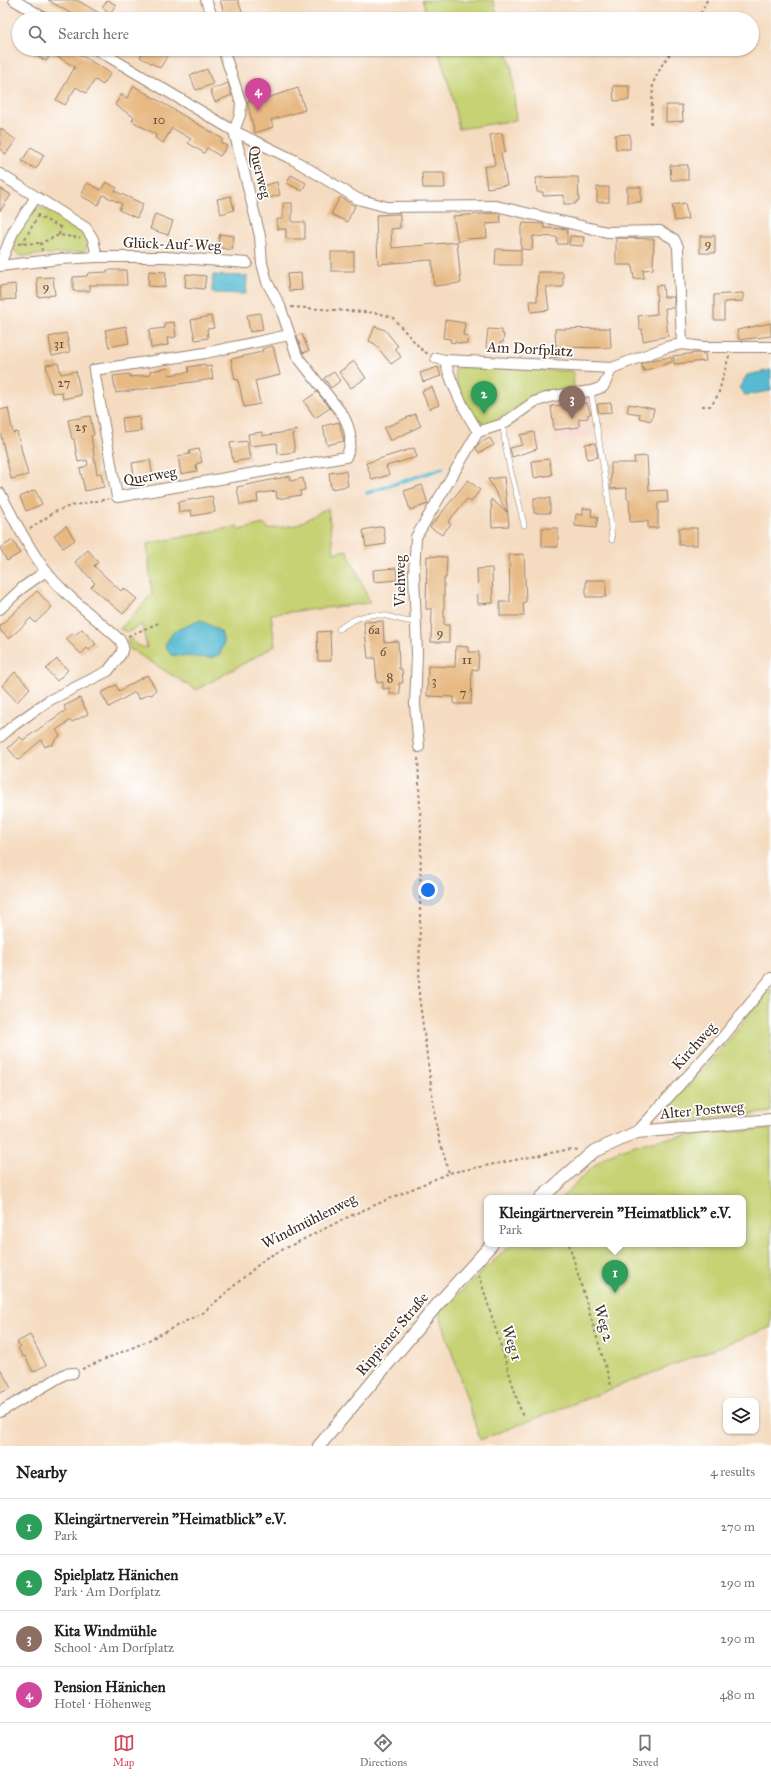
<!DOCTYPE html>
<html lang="en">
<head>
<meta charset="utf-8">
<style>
  body { margin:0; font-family:"IM FELL Great Primer",serif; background:#f2f2f2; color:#202124 }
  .controls { position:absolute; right:12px; bottom:12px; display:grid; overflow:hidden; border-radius:8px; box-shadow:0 1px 3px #0004 }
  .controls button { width:36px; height:36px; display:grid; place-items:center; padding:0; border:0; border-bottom:1px solid #e0e0e0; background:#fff; color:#202124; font:20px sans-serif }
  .you { position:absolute; left:428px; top:890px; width:14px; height:14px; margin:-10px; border:3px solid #fff; border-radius:50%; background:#1a73e8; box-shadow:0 0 0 6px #1a73e833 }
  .badge { display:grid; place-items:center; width:26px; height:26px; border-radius:50%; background:#d1495b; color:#fff; font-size:13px; font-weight:700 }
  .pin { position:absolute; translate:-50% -33px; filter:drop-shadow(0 1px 2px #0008) }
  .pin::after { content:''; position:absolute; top:21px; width:14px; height:12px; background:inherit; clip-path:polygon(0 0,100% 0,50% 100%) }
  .popup { position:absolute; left:484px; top:1195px; width:262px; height:52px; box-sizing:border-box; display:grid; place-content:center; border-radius:8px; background:#fff; filter:drop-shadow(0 1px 3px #0005); font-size:13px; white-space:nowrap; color:#757577 }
  .popup b { font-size:15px; color:#202124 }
  .popup::after { content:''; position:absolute; left:50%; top:100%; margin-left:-8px; border:8px solid transparent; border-top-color:#fff }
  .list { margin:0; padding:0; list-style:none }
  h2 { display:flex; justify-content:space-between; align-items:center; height:52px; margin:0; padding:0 16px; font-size:17px }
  h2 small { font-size:13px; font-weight:400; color:#757577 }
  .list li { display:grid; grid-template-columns:26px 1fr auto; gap:12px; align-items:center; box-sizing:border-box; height:56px; padding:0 16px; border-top:1px solid #e0e0e0 }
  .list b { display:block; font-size:15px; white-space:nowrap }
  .list p { margin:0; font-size:13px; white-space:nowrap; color:#757577 }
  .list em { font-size:13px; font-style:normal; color:#757577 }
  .icon { flex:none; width:22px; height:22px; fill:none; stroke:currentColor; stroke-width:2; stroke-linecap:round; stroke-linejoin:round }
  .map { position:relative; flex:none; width:771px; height:1446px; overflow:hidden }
  .search { position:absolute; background:#fff; box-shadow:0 1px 3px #0004; left:12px; right:12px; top:12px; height:44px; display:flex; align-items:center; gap:10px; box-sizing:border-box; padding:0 14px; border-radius:22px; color:#757577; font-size:15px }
  .sheet { height:276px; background:#fff }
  nav { display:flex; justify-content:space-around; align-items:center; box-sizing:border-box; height:56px; border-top:1px solid #e0e0e0; background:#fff; font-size:11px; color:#757577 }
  nav a { display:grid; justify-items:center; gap:2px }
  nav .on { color:#d1495b }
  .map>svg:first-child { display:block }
</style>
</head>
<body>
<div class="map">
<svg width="771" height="1446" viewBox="0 0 771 1446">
  <rect width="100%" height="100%" fill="#fff"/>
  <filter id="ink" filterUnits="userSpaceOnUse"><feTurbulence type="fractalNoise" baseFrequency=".025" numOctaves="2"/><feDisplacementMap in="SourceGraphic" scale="8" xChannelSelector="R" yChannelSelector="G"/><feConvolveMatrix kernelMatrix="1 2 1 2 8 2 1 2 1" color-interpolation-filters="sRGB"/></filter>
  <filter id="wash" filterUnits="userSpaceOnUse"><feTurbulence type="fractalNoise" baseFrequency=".012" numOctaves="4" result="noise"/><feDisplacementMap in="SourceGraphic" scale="16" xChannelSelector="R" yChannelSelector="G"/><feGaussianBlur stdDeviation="0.9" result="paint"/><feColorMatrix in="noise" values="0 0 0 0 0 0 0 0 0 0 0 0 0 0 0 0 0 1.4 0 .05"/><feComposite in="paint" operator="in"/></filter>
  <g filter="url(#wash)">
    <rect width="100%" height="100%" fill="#f5dcc1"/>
    <path fill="#f6d2c5" d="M590 397 595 436 554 442 550 401Z"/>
    <g fill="#c6d273" stroke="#807e48">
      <path d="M422 0H493L498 19H428Z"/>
      <path d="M438 49H506L512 69 516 120 459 129 452 95Z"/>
      <path d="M40 207 79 227 88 237 86 248 84 252 20 256 12 248C16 233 26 213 40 207Z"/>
      <path d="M460 367 573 371 574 388 539 392 500 418 485 423C481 421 477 420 474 417 467 408 454 381 455 370Z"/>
      <path d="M328 508 334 553 347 550 370 603 271 614 275 646 196 690 130 649 127 640 131 638 136 645 147 648 142 625 128 632 120 629 152 594 147 544 238 526 239 530 263 524 269 529 296 525Z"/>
      <path d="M771 988V1112L672 1122 668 1116 670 1106 733 1036 762 995Z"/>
      <path d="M771 1129V1327L480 1440 439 1312 512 1244H743V1198H561C574 1186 587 1171 601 1160 637 1134 726 1133 771 1129Z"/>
    </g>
    <g fill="#54bad2" stroke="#487278">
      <path d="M213 275 247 276 246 294 212 293Z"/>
      <path d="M771 370V391L745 395 739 388 747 375Z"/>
      <path d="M201 620 221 632 224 643 220 654 210 658 171 655 165 645 174 631Z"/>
    </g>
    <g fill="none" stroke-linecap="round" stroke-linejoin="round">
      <path stroke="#54bad2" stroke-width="3.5" d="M367 493 443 468"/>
    </g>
    <g id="blocks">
      <g fill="#e7b983">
        <path d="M48 0H77L109 19H80Z"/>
        <path d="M108 0 116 5 110 13 102 7Z"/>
        <path d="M220 0H238L243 15 226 19Z"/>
        <path d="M23 49H70L111 73 103 85 95 80 86 93 76 87 65 105 56 100 75 67 51 53 46 61Z"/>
        <path d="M145 49H158L168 55 160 68 140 57Z"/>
        <path d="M207 69 213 84 196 90 190 75Z"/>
        <path d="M228 83 232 95 215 102 210 90Z"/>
        <path d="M134 86 223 139 221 143 227 146 220 156 207 148 204 153 188 143 191 139 172 128 163 143 155 138 156 135 132 121 134 117 115 105 121 95 127 98Z"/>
        <path d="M613 86H629V100L614 101Z"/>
        <path d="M298 88 305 110 271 120 273 127 255 133 247 101 264 96V99Z"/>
        <path d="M666 105H682L683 121 666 122Z"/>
        <path d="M0 128 16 140 6 154 0 150Z"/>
        <path d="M502 133 505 152 501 153 507 185 487 188 484 167 495 165 490 135Z"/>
        <path d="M630 134V149H616L615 135Z"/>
        <path d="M31 147 44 155 36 169 22 161Z"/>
        <path d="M670 165H688V180H671Z"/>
        <path d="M422 173H444L445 188H423Z"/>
        <path d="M291 175 306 183 302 191 287 183Z"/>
        <path d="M563 177H578L579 201H576V204H564V195L543 196V192H537L536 178Z"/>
        <path d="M106 182 117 188 115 191 143 204 137 218 119 210 122 204 103 195 98 205 81 196 87 183 101 190Z"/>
        <path d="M277 182 280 195 265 199 262 186Z"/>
        <rect x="597" y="187" width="12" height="15"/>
        <rect x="627" y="187" width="14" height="15"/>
        <path d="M0 188 11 195 0 211Z"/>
        <path d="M231 196 234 210 221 214 217 199Z"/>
        <path d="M340 197 355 206 347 222 331 214Z"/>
        <path d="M283 203H292V222H305V239H286V229H277V219H283Z"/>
        <path d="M685 203 688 219 675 221 672 205Z"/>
        <path d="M495 213 500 214 501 223 486 224 487 238 466 239 458 242 453 216Z"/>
        <path d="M155 214 173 221 168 235 150 229Z"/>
        <path d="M400 214V228L391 229 392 248 457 242 461 283 434 286 432 260 378 264 376 215Z"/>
        <path d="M523 223 544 224V228L567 229V244H557V237L533 236 532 250 521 249V228H522Z"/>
        <path d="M220 234 234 236 232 250 217 247Z"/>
        <path d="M570 236 584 237 583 246 569 245Z"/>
        <rect x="700" y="236" width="15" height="17"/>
        <path d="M616 238 654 239 653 269 643 270 644 278 634 279 632 265H616Z"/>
        <path d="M496 249 521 250V265H495Z"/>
        <rect x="331" y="252" width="23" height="19"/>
        <path d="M107 270H126L127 285H90V291H73V277L87 276 88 273 107 272Z"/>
        <path d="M149 271 166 272 165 287 148 286Z"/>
        <path d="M538 272H563V287H546L549 310 531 312 530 301H537Z"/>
        <path d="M301 273 302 290 289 291 287 274Z"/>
        <path d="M186 274 206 276 204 289 185 287Z"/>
        <path d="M53 277 55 295 38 297 37 278Z"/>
        <path d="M15 284 16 299 1 300 0 286Z"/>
        <path d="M663 285 664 297H674V308H665L668 336 643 341 642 329H640L638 316 657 314 656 286Z"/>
        <path d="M743 293V301L724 302V320H714V295Z"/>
        <path d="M260 313 263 330 250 332 247 315Z"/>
        <path d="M211 316 214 328 207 329 208 338 195 340 191 320Z"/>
        <path d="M445 320 465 323 463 335 468 336 467 344 450 342 451 339 443 338Z"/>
        <path d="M174 322 176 337 167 338 168 345 151 348 149 330 165 328 164 323Z"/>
        <path d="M771 323V336L739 340 737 330Z"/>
        <path d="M126 326 129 343 109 347 105 330Z"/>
        <path d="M375 326 385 330 398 346 395 348 401 357 391 364 375 344 369 341Z"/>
        <path d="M610 328 611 348 560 347V357L551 358V346H556L555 329Z"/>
        <path d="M488 329 502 330V334H504L503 343 500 342V349L486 348Z"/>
        <path d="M66 333 70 352 52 356 49 337Z"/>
        <path d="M302 334 309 351 303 353 297 336Z"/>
        <path d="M273 346 280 375 255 381 260 404 244 407 238 379 235 380 231 359 262 352V349Z"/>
        <path d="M697 353 705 354 706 361 674 364 673 356Z"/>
        <path d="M671 357 672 362 644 371 641 364 651 360Z"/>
        <path d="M354 361 366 378 351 388 339 372Z"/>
        <path d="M58 363 61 374 76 371 81 395 63 399 62 392 52 393 46 365Z"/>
        <path d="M205 364V367L211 366 213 379 116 393 113 376 130 374V377L150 375V371L168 368 169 375 189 372 188 367Z"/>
        <path d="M438 367 441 376 423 382 420 373Z"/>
        <path d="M334 372 340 381 331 388 324 378Z"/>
        <path d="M432 387 439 405 429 409 422 391Z"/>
        <path d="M317 392 330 408 315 418 304 401Z"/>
        <path d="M587 403 591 414H588V418L579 419V427L554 430 551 406Z"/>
        <path d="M611 403 612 412 599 413 597 404Z"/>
        <path d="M629 404 654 409 651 421 639 418 640 414 627 412Z"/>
        <path d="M8 408 13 433 17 432 28 475 11 479 0 431V410Z"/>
        <path d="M415 414 421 426 390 441 384 428Z"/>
        <path d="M90 416 94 435 91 436 97 474 101 473 104 487 85 491 80 469 88 465 87 460 78 462 74 439H72L68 420Z"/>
        <path d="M139 416 141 431 124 433 122 418Z"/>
        <path d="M339 422 344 441 327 445 323 426Z"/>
        <path d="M298 430 292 434 295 452 278 454 277 443 250 446 248 434 262 432V436Z"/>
        <path d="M534 432 537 449 512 457 510 448 522 445 520 435Z"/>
        <path d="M490 438 494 445 479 453 476 448 478 444Z"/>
        <path d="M247 441 250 459 233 462 230 443Z"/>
        <path d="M595 443 598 457 587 459 585 444Z"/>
        <path d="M414 448 417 457 386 466 389 475 372 480 366 463Z"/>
        <path d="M199 449 202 462 196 464 197 471 181 474 178 456 190 454 189 451Z"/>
        <path d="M647 456 649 491 667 490 668 502 658 503V528H648V521L630 522 629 499H627V488L611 489V463H635L634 457Z"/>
        <path d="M549 459 552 475 534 478 532 461Z"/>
        <path d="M150 460 153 478 135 481 132 463Z"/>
        <path d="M346 471 348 486 331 489 329 473Z"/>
        <path d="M290 476 291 481 303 478 305 490 300 491 301 495 277 499 276 491 257 494 258 502 240 505 237 487Z"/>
        <path d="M504 477 509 526 492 527 491 499 507 512 488 479Z"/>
        <path d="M468 480 480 490 471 502 467 499 448 522 451 524 442 535 430 527Z"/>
        <path d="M422 485 428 504 410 510 404 491Z"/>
        <path d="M35 490 42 504 26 511 20 497Z"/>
        <path d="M212 496 215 512 192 516 191 510 179 513 178 502Z"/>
        <rect x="534" y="498" width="16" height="15"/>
        <path d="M583 508 592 509 591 516 598 517 596 528 575 526 576 514 583 515Z"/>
        <path d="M66 526 75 540 63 548 54 535Z"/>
        <path d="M383 526 386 544 366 547 363 530Z"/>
        <rect x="542" y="528" width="16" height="19"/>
        <rect x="679" y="528" width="18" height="17"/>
        <path d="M13 540 20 553 7 561 0 548Z"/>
        <path d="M88 550 98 562 94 566 121 591 124 588 137 599 123 614 91 587 95 583 75 562Z"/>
        <path d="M524 554 526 602H523L524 616H500V602H510L509 555Z"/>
        <path d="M427 556 447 557 446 578H444V625H449V642H431L432 609H426Z"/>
        <path d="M396 568 397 580 374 582 373 570Z"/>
        <path d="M492 568 493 603 478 604 477 569Z"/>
        <rect x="586" y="580" width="20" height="17"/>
        <path d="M37 591 52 607 35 623 31 618 9 639 0 630V626Z"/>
        <path d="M383 621 384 642 398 641 399 669H402L403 683H399L400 694H390V688L383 689V682L377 683 375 658H368L364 622Z"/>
        <path d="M82 629 96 644 89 650 87 648 81 654 66 639 73 633 75 635Z"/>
        <path d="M330 631 331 661H318L317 632Z"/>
        <path d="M456 646 468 647V652H479L478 670 472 669 471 704H454V697L427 696 428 666 455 667Z"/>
        <path d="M57 659 68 670 57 681 46 669Z"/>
        <path d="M15 672 30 688 17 702 2 686Z"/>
        <path d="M147 675 156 689 152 695 148 694 139 699 135 692 109 707 101 693 116 685 119 691Z"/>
        <path d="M80 698 88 714 72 722 71 720 56 730 60 736 54 741 53 745H49L45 747 41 740 18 760 8 748 20 737 23 740 66 710 64 706Z"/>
        <path d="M30 1335 46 1365 33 1372 25 1356 23 1357 18 1348 20 1347 17 1342Z"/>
        <path d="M0 1368 11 1388 0 1393Z"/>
      </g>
    </g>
  </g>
  <g filter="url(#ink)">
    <use href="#blocks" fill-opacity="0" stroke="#988370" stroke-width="1"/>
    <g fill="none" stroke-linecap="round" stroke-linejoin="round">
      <defs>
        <g id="service">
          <path d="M591 391 608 496 612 540"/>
          <path d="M503 424C505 459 517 491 524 525"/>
          <path d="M339 629C356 617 370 611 391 617 400 620 407 622 416 622"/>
        </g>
        <g id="minor">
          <path d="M14 0 46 19"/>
          <path d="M206 0 213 19"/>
          <path d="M96 49 234 131 294 160 358 199 387 207 496 206 607 232 660 231 674 239 678 247 682 344"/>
          <path d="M223 49 241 103 240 115 234 131 260 236 262 263 267 282 280 306 297 356 343 415C351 430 353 442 346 457L117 497 94 370 205 353 289 335"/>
          <path d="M0 174 86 228 93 239 97 257H166L247 263"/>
          <path d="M0 264 14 230 36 197"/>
          <path d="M0 266 60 259 97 257"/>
          <path d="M436 358 445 360 612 368 667 347 682 344 703 347H771"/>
          <path d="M445 360C452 387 464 409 478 432"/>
          <path d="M478 432 503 424 534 402 553 396 591 391 603 387 612 368"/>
          <path d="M0 493C14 519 27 546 45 570 66 597 95 617 120 640L123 647 121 654 108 671 48 701 14 725 0 737"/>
          <path d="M0 609 22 588 46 571"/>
          <path d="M419 747 415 705 417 654 414 573 416 537 478 432"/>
          <path d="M637 1132 722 1038 771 978"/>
          <path d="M0 1412 65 1374 73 1373"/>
        </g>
        <g id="tertiary">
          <path d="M541 1198 593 1152 637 1132 771 1120"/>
          <path d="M319 1446 437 1305 492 1244"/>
        </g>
      </defs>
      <use href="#service" stroke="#988370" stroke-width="6"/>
      <use href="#minor" stroke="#988370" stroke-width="12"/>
      <use href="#tertiary" stroke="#988370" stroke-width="14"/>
      <g stroke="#988370" stroke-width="2" stroke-dasharray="3 3" stroke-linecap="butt">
        <path d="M698 19 707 0"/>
        <path d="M651 124 653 83 663 63 674 49"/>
        <path d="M38 214V216L60 227"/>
        <path d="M59 235 61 226"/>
        <path d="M18 244 41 243"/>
        <path d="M22 244 38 216"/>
        <path d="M42 251 41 243 59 235 80 238"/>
        <path d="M291 307 378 313 392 317 422 350 428 354"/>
        <path d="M702 406H711L718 395 729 356"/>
        <path d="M30 529 54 512 70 506 108 499"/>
        <path d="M128 636 161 622"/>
        <path d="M418 758 421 832 419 996 437 1130 449 1173"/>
        <path d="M569 1244 611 1385"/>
        <path d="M479 1275 523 1418"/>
        <path d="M82 1369 141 1344 204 1312 266 1258 352 1215 449 1173 571 1149 578 1150"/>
      </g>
      <use href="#service" stroke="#fff" stroke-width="5"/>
      <use href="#minor" stroke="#fff" stroke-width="10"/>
      <use href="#tertiary" stroke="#fff" stroke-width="12"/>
    </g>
  </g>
  <g text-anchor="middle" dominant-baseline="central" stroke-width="3.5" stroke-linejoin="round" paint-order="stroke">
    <g font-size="13" fill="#664e37">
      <text x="159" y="120">10</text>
      <text x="708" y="244">9</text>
      <text x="46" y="287">9</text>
      <text x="59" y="344">31</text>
      <text x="64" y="383">27</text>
      <text x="81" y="427">25</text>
      <text x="374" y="630">6a</text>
      <text x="440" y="633">9</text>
      <text x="383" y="652">6</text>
      <text x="467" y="660">11</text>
      <text x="390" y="678">8</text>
      <text x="434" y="681">3</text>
      <text x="463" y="693">7</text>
    </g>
    <g font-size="15" fill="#3b2a1e" stroke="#fff">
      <text transform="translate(260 172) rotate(76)">Querweg</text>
      <text transform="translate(172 244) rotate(2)">Glück-Auf-Weg</text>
      <text transform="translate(530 349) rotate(3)">Am Dorfplatz</text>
      <text transform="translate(150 476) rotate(-10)">Querweg</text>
      <text transform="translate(400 581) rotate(-90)">Viehweg</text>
      <text transform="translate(694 1046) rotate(-48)">Kirchweg</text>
      <text transform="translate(702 1110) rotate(-5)">Alter Postweg</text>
      <text transform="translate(309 1221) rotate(-27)">Windmühlenweg</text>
      <text transform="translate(604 1323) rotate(74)">Weg 2</text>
      <text transform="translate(392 1334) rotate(-50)">Rippiener Straße</text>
      <text transform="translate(512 1343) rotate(73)">Weg 1</text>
    </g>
  </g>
</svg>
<div class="controls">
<button><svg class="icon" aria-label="layers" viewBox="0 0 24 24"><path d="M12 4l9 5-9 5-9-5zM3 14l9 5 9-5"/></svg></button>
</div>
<div class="you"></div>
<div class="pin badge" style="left:615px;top:1293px;background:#2e9e5b">1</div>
<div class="popup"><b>Kleingärtnerverein &quot;Heimatblick&quot; e.V.</b>Park</div>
<div class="pin badge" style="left:484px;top:414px;background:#2e9e5b">2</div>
<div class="pin badge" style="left:572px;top:419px;background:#8d6e63">3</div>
<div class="pin badge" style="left:258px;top:111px;background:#d1479c">4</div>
<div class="search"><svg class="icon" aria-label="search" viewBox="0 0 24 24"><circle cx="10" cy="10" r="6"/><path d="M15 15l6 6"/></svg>Search here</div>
</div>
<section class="sheet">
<h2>Nearby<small>4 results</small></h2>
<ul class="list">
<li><span class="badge" style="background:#2e9e5b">1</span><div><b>Kleingärtnerverein &quot;Heimatblick&quot; e.V.</b><p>Park</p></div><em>270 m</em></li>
<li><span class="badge" style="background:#2e9e5b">2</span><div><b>Spielplatz Hänichen</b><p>Park · Am Dorfplatz</p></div><em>290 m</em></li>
<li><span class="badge" style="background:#8d6e63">3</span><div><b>Kita Windmühle</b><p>School · Am Dorfplatz</p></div><em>290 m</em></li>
<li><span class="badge" style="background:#d1479c">4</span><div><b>Pension Hänichen</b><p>Hotel · Höhenweg</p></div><em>480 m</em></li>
</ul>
</section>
<nav>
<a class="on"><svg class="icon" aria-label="map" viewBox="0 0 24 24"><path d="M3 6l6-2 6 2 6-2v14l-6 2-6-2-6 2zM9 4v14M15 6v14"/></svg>Map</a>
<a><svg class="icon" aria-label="directions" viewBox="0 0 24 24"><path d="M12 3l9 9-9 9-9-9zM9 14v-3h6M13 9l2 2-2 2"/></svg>Directions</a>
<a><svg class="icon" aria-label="saved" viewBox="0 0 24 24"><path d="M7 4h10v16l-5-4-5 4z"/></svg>Saved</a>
</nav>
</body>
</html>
